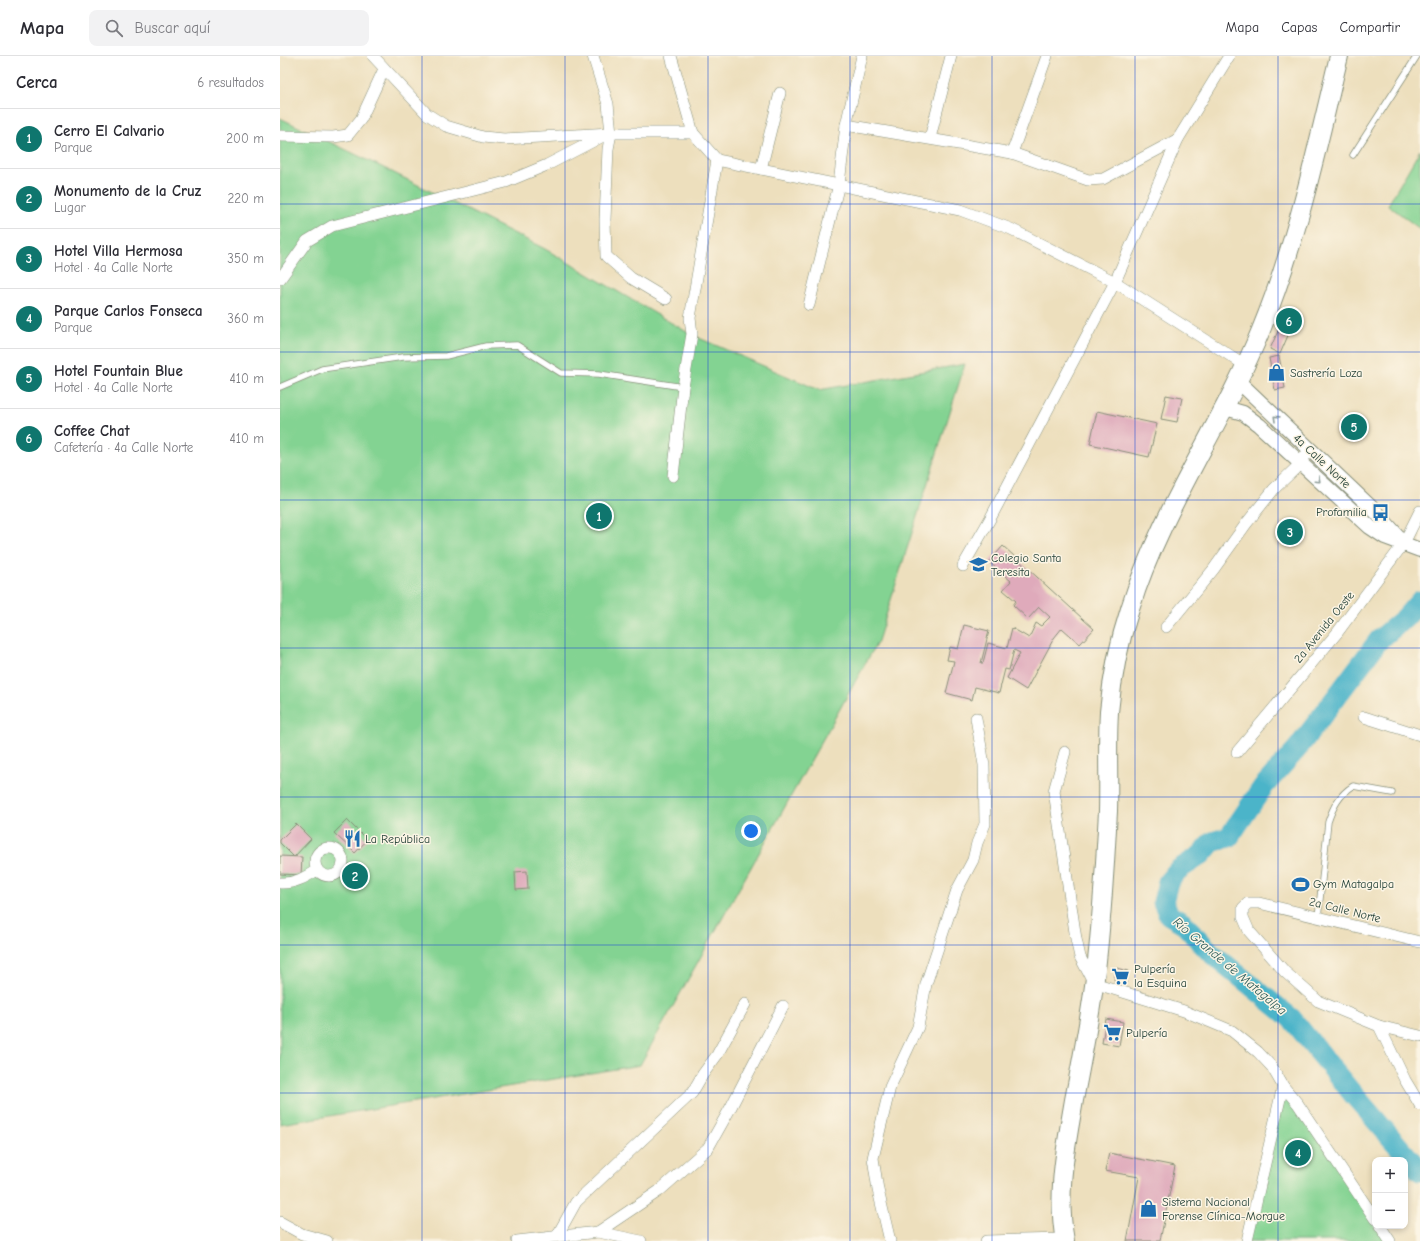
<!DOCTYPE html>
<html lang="es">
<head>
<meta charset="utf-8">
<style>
  body { margin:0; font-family:"Comic Neue",sans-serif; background:#f2f2f3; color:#2b2b33 }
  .controls { position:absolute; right:12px; bottom:12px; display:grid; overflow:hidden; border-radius:8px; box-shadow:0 2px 6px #0003 }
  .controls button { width:36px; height:36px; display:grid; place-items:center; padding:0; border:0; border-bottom:1px solid #e1e1e2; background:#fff; color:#2b2b33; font:20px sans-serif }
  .you { position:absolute; left:471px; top:775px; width:14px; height:14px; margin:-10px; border:3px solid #fff; border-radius:50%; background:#1a73e8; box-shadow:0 0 0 6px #1a73e833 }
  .badge { display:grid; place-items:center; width:26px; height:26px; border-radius:50%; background:#0f766e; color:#fff; font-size:13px; font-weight:700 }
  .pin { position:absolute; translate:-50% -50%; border:2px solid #fff; box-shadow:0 1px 4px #0006 }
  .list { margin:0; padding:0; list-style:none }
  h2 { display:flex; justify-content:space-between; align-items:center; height:52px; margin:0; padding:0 16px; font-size:17px }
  h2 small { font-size:13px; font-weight:400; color:#7c7c81 }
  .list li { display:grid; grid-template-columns:26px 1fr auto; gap:12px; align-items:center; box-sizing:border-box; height:60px; padding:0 16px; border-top:1px solid #e1e1e2 }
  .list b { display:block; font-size:15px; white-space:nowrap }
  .list p { margin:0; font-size:13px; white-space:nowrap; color:#7c7c81 }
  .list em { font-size:13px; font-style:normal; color:#7c7c81 }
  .icon { flex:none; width:22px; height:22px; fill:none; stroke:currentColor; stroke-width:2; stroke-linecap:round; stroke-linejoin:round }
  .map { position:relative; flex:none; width:1140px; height:1185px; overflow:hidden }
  header { display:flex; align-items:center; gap:24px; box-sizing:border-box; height:56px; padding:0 20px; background:#fff; border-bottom:1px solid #e1e1e2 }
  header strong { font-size:19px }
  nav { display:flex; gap:22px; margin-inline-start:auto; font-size:14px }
  .search { width:280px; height:36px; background:#f2f2f3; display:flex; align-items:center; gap:10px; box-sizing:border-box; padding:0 14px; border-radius:8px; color:#7c7c81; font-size:15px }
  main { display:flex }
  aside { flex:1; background:#fff }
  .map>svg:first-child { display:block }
</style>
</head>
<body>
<header>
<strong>Mapa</strong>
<div class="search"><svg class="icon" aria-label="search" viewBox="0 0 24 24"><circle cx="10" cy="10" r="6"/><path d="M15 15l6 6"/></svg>Buscar aquí</div>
<nav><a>Mapa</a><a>Capas</a><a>Compartir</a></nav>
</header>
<main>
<aside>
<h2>Cerca<small>6 resultados</small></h2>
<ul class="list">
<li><span class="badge">1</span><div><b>Cerro El Calvario</b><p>Parque</p></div><em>200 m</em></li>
<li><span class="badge">2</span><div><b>Monumento de la Cruz</b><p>Lugar</p></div><em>220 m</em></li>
<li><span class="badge">3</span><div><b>Hotel Villa Hermosa</b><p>Hotel · 4a Calle Norte</p></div><em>350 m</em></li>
<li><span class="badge">4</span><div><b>Parque Carlos Fonseca</b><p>Parque</p></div><em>360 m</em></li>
<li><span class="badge">5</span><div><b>Hotel Fountain Blue</b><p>Hotel · 4a Calle Norte</p></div><em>410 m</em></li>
<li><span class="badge">6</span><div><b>Coffee Chat</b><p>Cafetería · 4a Calle Norte</p></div><em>410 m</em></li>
</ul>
</aside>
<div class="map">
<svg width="1140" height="1185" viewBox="0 0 1140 1185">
  <rect width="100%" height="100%" fill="#fcf5e5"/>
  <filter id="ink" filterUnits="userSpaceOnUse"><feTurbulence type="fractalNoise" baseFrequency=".025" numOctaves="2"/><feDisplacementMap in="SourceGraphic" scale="8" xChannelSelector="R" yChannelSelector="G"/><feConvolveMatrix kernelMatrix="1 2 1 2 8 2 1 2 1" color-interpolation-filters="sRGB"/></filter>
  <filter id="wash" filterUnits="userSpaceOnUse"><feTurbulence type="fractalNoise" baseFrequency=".012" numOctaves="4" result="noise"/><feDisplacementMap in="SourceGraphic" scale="16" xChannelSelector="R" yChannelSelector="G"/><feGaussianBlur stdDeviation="0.9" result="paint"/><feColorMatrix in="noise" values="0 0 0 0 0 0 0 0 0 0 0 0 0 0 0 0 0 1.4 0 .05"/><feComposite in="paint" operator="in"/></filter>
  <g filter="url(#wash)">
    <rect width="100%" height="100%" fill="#eddfbd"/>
    <g fill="#83d392" stroke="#518863">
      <path d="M0 62 110 115 265 193 412 279 539 334 685 308 598 585 360 1009 0 1068Z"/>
      <path d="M1140 94V173L1108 149Z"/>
      <path d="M1003 1030 1109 1185H967Z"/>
    </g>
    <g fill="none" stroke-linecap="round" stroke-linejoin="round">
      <path stroke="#4bb4c9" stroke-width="21" d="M1140 545 1125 562 1099 584 1017 693 983 731 949 781 932 786 921 799 898 814 888 826 883 846 889 859 903 867 930 896 1012 963 1072 1037 1140 1115"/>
    </g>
    <g id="blocks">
      <g fill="#dfaabb">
        <path d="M1006 257 1016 261 1000 298 990 293Z"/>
        <path d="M999 300 1005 332 995 334 989 302Z"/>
        <path d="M886 339 902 342 897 366 881 363Z"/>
        <path d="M817 355 877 368 869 401 810 388Z"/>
        <path d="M723 490 814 573 800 588 782 572 774 582 746 634 727 622 740 597 734 594 729 614 725 613 719 637 695 631 692 644 666 637 674 605 667 604 670 591 678 593 684 569 709 575 701 607H703L708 587 727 592 732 572 749 582 756 567 761 570 770 561 759 551 748 563 733 549 736 545 723 534 731 525 709 506Z"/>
        <path d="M67 764 87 784 75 797 54 777Z"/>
        <path d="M16 768 31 783 14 801 0 787V784Z"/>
        <path d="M0 800 22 801 21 819 0 818Z"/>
        <path d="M247 815 248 833 236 834 235 816Z"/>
        <path d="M837 912 849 915 846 927 834 924Z"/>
        <path d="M826 963 843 966 839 990 822 987Z"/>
        <path d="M829 1097 895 1110 880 1185H847L859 1121 825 1115Z"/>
      </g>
    </g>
  </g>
  <g filter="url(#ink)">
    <use href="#blocks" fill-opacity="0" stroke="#868e78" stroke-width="1"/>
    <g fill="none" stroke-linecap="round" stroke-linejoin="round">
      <defs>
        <g id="service">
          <path d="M1073 99 1137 0"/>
          <path d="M0 331 42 313 123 301 166 300 206 290 237 289 281 317 319 318 403 331"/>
          <path d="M1038 862 1048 766C1053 751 1059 739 1073 730L1112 737"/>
        </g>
        <g id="minor">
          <path d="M93 0 147 58 166 70 203 81 224 83 331 77H413L437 104 680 154 731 173 835 226 965 309"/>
          <path d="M313 0 328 48 331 77 328 93 325 164 326 200 351 222 386 243"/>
          <path d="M391 0 413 77"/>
          <path d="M566 69 732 97 808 124 823 123 898 83"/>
          <path d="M0 80 53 81 68 79 81 63 104 13"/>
          <path d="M650 82 671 0"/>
          <path d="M732 97 767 0"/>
          <path d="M481 113 500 37"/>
          <path d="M0 223 27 185 52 170 226 126 267 109 325 79"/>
          <path d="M529 249 559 128 566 69 582 0"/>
          <path d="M393 420 403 331 412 278 410 262 437 104"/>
          <path d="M683 510 710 463 835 226 898 83 949 0"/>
          <path d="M886 571 933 514 966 468 994 433 1020 408 1029 394"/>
          <path d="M1084 661 1140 679"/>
          <path d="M785 696 774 735 796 883 800 901 814 927 904 955 952 975 978 996 992 1011 1003 1030 1018 1048 1095 1163"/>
          <path d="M957 696 1057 577 1124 487 1140 455"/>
          <circle cx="49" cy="806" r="14"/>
          <path d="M0 827C14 828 26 821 37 814"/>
          <path d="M1140 886 979 847H968L963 852V861L969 875 1005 916 1038 945 1099 970 1125 1024 1140 1049"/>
          <path d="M1099 970 1140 980"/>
          <path d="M0 1166 22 1178 47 1185"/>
          <path d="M1100 1170 1110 1185"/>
          <path d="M318 1176 379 1135 428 1092 451 1051 503 950"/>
          <path d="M277 1180 296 1146 412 1037 423 1018 437 999 465 948"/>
          <path d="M237 1185 318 1176 361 1185"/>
          <path d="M610 1185 598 1134 593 1102 610 1031 638 971 646 928 677 834 693 804 697 787 705 768 704 709 696 662"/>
          <path d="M706 1185 784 1183"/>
          <path d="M967 1185 1003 1030"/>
        </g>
        <g id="tertiary">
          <path d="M958 325 1097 457 1124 487"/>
          <path d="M943 357 949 353 963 357 979 369 1090 471 1105 481 1140 494"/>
        </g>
        <path id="primary" d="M785 1185C776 1136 786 1092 794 1044 802 1003 810 963 815 922 822 867 825 811 828 755 829 722 827 689 829 656 832 622 839 586 850 553 880 455 942 369 981 274 1017 186 1037 92 1059 0"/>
      </defs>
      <use href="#service" stroke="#868e78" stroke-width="7"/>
      <use href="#minor" stroke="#868e78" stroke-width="12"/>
      <use href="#tertiary" stroke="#868e78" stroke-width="16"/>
      <use href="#primary" stroke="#868e78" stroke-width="20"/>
      <use href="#service" stroke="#fff" stroke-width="5.5"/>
      <use href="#minor" stroke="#fff" stroke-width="11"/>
      <use href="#tertiary" stroke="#fff" stroke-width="14"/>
      <use href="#primary" stroke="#fff" stroke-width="18"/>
    </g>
    <defs><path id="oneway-chevron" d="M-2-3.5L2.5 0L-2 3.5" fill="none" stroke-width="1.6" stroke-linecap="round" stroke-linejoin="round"/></defs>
    <g stroke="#8f9e9a">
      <use href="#oneway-chevron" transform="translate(996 362) rotate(-136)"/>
      <use href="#oneway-chevron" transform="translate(1038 424) rotate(43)"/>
    </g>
  </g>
  <path fill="none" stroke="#1d4ed8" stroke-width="1" stroke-opacity="0.55" d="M142 0V1185M285 0V1185M428 0V1185M570 0V1185M712 0V1185M855 0V1185M998 0V1185M0 148H1140M0 296H1140M0 444H1140M0 592H1140M0 741H1140M0 889H1140M0 1037H1140"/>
  <defs>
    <symbol id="shop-bare" viewBox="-9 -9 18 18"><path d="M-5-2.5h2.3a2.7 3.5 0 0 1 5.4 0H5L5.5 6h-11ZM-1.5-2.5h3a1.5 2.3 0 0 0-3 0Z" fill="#1f6fb2" stroke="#fcf5e5" stroke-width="2.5" paint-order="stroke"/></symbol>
    <symbol id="bus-bare" viewBox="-9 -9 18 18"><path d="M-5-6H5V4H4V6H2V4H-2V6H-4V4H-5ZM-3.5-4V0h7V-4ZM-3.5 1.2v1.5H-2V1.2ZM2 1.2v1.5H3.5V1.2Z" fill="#1f6fb2" stroke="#fcf5e5" stroke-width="2.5" paint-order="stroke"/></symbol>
    <symbol id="school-bare" viewBox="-9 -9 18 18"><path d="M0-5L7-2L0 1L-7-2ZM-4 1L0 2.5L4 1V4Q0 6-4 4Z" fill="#1f6fb2" stroke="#fcf5e5" stroke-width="2.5" paint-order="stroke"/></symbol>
    <symbol id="restaurant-bare" viewBox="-9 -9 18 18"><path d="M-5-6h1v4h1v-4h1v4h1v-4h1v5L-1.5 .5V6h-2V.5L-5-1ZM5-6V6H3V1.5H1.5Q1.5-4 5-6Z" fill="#1f6fb2" stroke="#fcf5e5" stroke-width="2.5" paint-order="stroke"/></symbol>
    <symbol id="stadium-bare" viewBox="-9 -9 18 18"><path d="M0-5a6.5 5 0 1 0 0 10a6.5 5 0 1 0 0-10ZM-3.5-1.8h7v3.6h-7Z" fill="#1f6fb2" stroke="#fcf5e5" stroke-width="2.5" paint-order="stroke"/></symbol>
    <symbol id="supermarket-bare" viewBox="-9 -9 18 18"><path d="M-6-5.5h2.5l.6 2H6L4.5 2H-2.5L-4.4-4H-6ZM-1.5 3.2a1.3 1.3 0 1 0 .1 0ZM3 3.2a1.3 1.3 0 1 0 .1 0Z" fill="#1f6fb2" stroke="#fcf5e5" stroke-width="2.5" paint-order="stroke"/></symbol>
  </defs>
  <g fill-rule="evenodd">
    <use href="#shop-bare" x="984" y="304" width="25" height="25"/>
    <use href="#bus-bare" x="1088" y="444" width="25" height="25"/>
    <use href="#school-bare" x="686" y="496" width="25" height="25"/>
    <use href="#restaurant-bare" x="60" y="770" width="25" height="25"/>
    <use href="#stadium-bare" x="1008" y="816" width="25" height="25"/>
    <use href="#supermarket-bare" x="828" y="908" width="25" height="25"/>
    <use href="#supermarket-bare" x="820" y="964" width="25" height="25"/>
    <use href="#shop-bare" x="856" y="1140" width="25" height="25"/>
  </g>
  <g text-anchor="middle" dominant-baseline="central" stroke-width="3" stroke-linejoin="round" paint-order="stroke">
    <g font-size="12" fill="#1f3d34" stroke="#fcf5e5" text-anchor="start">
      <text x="1010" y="317">Sastrería Loza</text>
      <text x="1087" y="456" text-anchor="end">Profamilia</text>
      <text x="711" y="502">Colegio Santa<tspan x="711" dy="14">Teresita</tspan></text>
      <text x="85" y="783">La República</text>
      <text x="1033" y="828">Gym Matagalpa</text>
      <text x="854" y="913">Pulpería<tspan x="854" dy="14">la Esquina</tspan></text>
      <text x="846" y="977">Pulpería</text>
      <text x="882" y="1146">Sistema Nacional<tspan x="882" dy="14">Forense Clínica-Morgue</tspan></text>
    </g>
    <g font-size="12" fill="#1f3d34" stroke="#fcf5e5">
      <text transform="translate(1042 405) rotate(43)">4a Calle Norte</text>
      <text transform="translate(1044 571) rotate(-51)">2a Avenida Oeste</text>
      <text transform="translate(1065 854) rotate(14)">2a Calle Norte</text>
    </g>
    <g font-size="13" font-style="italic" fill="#2a5b59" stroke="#fcf5e5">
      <text transform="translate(950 910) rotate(40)">Río Grande de Matagalpa</text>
    </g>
  </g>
</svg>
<div class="controls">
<button>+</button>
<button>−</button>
</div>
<div class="you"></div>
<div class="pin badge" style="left:319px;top:460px">1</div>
<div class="pin badge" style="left:75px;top:820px">2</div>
<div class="pin badge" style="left:1010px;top:476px">3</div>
<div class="pin badge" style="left:1018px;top:1097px">4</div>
<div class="pin badge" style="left:1074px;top:371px">5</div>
<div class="pin badge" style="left:1009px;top:265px">6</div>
</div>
</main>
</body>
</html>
